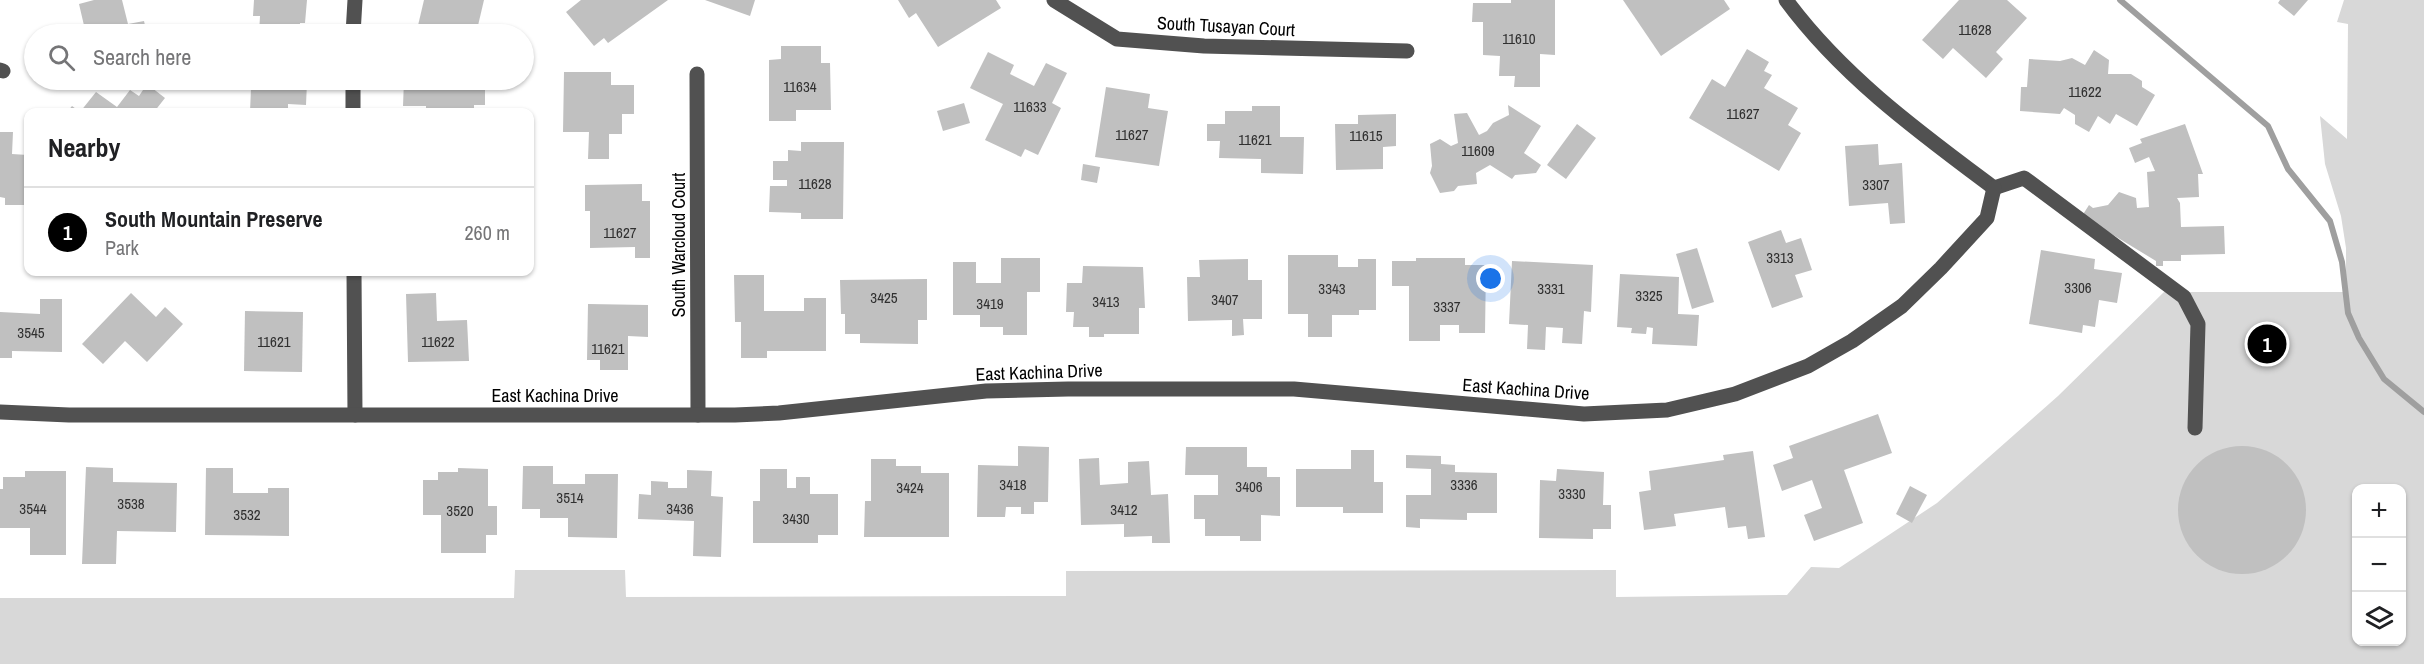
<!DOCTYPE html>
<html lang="en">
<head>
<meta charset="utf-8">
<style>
  body { margin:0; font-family:"Archivo Narrow",sans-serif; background:#f6f6f6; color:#202124 }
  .controls { position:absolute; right:18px; bottom:18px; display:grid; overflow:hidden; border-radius:12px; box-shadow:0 2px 4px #0004 }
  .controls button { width:54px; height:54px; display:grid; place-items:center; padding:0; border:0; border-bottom:2px solid #e0e0e0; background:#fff; color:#202124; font:30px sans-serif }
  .you { position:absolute; left:1491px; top:279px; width:21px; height:21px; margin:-15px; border:4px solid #fff; border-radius:50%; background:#1a73e8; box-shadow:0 0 0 9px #1a73e833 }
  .badge { display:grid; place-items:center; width:39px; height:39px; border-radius:50%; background:#000; color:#fff; font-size:20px; font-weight:700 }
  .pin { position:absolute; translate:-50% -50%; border:3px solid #fff; box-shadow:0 2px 6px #0006 }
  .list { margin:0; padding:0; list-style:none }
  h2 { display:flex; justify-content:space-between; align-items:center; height:78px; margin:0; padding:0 24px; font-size:26px }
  h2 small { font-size:20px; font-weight:400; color:#757577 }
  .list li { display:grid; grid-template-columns:39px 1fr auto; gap:18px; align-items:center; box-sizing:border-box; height:90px; padding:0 24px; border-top:2px solid #e0e0e0 }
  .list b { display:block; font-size:22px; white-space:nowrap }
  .list p { margin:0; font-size:20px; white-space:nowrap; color:#757577 }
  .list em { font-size:20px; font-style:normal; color:#757577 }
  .icon { flex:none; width:33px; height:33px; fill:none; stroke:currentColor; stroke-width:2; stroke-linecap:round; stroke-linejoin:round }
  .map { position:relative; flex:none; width:2424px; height:664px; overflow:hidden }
  .search { position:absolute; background:#fff; box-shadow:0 2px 4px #0004; left:24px; top:24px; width:510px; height:66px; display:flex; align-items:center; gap:15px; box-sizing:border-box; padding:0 21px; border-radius:33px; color:#757577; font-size:22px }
  .panel { position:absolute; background:#fff; box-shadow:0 2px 4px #0004; left:24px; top:108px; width:510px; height:168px; border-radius:12px }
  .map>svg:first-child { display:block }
</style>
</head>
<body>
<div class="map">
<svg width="2424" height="664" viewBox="0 0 2424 664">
  <rect width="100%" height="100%" fill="#fff"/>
  <path fill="#d8d8d8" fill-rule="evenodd" d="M2344 0H2424V664H0V598H514L515 570H625L626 597 1066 596V571L1616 570V597L1787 595 1811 567 1839 568 1937 503 2058 396 2164 292H2346V248L2341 216 2325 164 2320 116 2347 139 2348 24 2337 22ZM2356 488H2402V642H2356Z"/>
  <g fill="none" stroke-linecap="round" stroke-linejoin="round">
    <path stroke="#9f9f9f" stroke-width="6" d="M2120 0 2268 126 2288 169 2330 221 2342 262 2348 313 2359 338 2384 379 2424 412"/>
  </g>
  <g fill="#c0c0c0">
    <path d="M94 0H122L128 24 144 21 147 34H86L79 4Z"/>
    <path d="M254 0H307L305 23H300L299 34H259L260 16H253Z"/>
    <path d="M424 0H484L476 34H416Z"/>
    <path d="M581 0H668L608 43 604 38 594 46 566 12Z"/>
    <path d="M705 0H755L750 16Z"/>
    <path d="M898 0H996L1001 8 938 47 916 13 909 18Z"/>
    <path d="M1511 0H1555V55L1540 54V87H1514L1515 76H1499L1500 56 1483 55V22H1472L1473 3H1511Z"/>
    <path d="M1623 0H1724L1730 9 1661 56Z"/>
    <path d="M1959 0H2007L2027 18 1996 52 2003 59 1986 78 1953 48 1943 59 1922 40Z"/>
    <path d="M2280 0H2308L2294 16 2278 3Z"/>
    <path d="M781 46H821V63H830L831 110H796V121H769V60L781 59Z"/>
    <path d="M1747 49 1769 62 1764 71 1772 75 1764 88 1798 108 1788 125 1801 133 1779 171 1689 118 1712 79 1725 87Z"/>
    <path d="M2094 50 2109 60 2108 74H2131L2142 81V87L2155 95 2137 126 2116 114 2110 124 2098 116 2089 132 2075 124V115L2064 108 2060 114 2020 111 2021 87H2027L2029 59 2060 61 2072 58 2085 65Z"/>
    <path d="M988 52 1014 65 1010 74 1034 86 1046 63 1067 73 1052 103 1061 108 1038 155 1025 149 1021 157 985 140 1003 104 970 88Z"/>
    <path d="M564 72H611V85H634V114H622V134H609V159H588L589 132H563Z"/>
    <path d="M404 80H485V105H474V112H426V106H403Z"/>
    <path d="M269 81 307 82 306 105 288 104V112H250L251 88 269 89Z"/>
    <path d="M147 84 165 98 154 112H67L72 106 80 112 96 92 117 107 130 90 139 96Z"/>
    <path d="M1106 87 1150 94 1148 108 1168 111 1159 166 1095 157Z"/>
    <path d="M964 103 970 123 943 131 937 111Z"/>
    <path d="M1508 105 1541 126 1524 153 1541 165 1536 173 1515 175 1512 179 1490 165 1476 173 1477 184 1458 186 1454 191 1440 193 1430 173 1432 166 1430 144 1440 139 1451 146 1458 143 1454 114 1467 113 1479 135 1487 131 1493 123 1509 115Z"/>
    <path d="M1252 106H1280V137H1304L1303 174 1261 173V159L1219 158 1220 141H1207V124H1225V111H1252Z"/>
    <path d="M1396 114V146L1383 147V169L1336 170 1335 124H1358V115Z"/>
    <path d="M1577 124 1596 138 1566 179 1547 165Z"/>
    <path d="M2185 124 2203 174H2198L2199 197 2177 198 2180 203 2181 227 2224 226 2225 254 2181 255V261H2163V266H2156V261L2082 216 2089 205 2093 208 2108 205 2119 192 2136 198 2137 208 2149 207 2147 172 2155 171 2149 157 2135 163 2129 148 2142 143 2140 139Z"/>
    <path d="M0 132H13L12 154 28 155V205H5V198L0 197Z"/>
    <path d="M801 142H844L843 219H801V213L769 212 770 186H787V180H773V161H788V150L801 151Z"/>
    <path d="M1878 144 1879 165 1902 163 1905 223 1890 224 1888 203 1849 206 1845 146Z"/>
    <path d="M1083 164 1100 167 1097 183 1081 180Z"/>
    <path d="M642 184V201H650V258H635V247L590 248V211H585V185Z"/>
    <path d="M1781 230 1786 243 1801 238 1812 270 1795 275 1803 297 1772 308 1748 242Z"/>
    <path d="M1697 248 1714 302 1692 309 1676 254Z"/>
    <path d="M2041 250 2095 259 2094 269 2122 273 2117 303 2099 300 2095 327 2083 325 2082 333 2029 324Z"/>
    <path d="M1288 255H1338V267H1358V259H1376V310H1359V315H1332V337H1308V314H1288Z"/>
    <path d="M1001 258H1040V292H1027V335H1003V327H980V315H953V262H976V283H1001Z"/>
    <path d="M1416 258H1465V265H1486L1485 333H1459V325H1440V341H1409V286H1392V261H1416Z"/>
    <path d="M1248 259V280H1262V319H1243L1244 335 1232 336V320L1188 321 1187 277H1200L1199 260Z"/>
    <path d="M1512 261 1593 265 1591 312 1584 311 1582 344 1562 343 1563 328 1546 327 1545 350 1527 349 1528 325 1509 324Z"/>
    <path d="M1083 266 1143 267 1145 308H1139V334H1104V337H1089V327H1073L1074 312H1066L1067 283H1082Z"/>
    <path d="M1620 274 1679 277 1678 314 1699 315 1697 346 1652 344 1653 328 1647 327 1646 334 1631 333 1632 328 1617 327Z"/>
    <path d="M734 275H764V311H804V298H826V351H767V358H741V322H735Z"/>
    <path d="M927 279V320H918V344L860 343V334H845V314H841L840 280Z"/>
    <path d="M131 293 156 317 165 307 183 324 147 362 125 341 103 364 82 344Z"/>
    <path d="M436 293 437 321 467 320 469 361 408 362 406 294Z"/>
    <path d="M40 299H62V352L12 351V358H0V312L40 314Z"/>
    <path d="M588 304 648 305V337L628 336V370H600V360H587Z"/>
    <path d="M245 311 303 312 302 372 244 371Z"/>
    <path d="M1878 414 1892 453 1844 470 1863 523 1814 541 1804 515 1822 508 1812 480 1782 491 1773 465 1793 458 1789 446Z"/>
    <circle cx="2242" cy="510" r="64"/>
    <path d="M1018 446 1049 447 1048 502H1034V514H1021V507H1006L1005 517H977L978 465 1018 466Z"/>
    <path d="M1186 447H1247V467H1267V477H1280V516L1261 515V541H1240V536H1205V519H1194V495H1218V475H1185Z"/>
    <path d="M1351 450H1374V482H1383V513H1343V507H1296V469H1351Z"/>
    <path d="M1753 451 1765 537 1748 539 1746 526 1728 528 1725 507 1674 514 1676 526 1644 530 1639 492 1651 490 1649 471 1724 460 1723 455Z"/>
    <path d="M1406 455 1441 456V464L1455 465V472L1497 473V513H1467V520L1420 519V528L1406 527V495H1431V469L1406 468Z"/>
    <path d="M1099 458 1100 485 1128 483V462L1149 461 1151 495 1168 494 1170 543H1152V536L1124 537V524L1081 525 1079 459Z"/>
    <path d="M871 459H896V466H921V473H949V537H864L865 501H871Z"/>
    <path d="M523 466H553V484H585V474H618L617 538 568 537V518H540V509H522Z"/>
    <path d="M86 467 113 468V482L177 483 176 532 117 531 116 564H82Z"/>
    <path d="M206 468H233V493H268V488H289V536L205 535Z"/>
    <path d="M458 468 488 469V506H497V535H486V553H441V515H423V480H438V472H458Z"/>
    <path d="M760 469H787V488H796V477H810V494H838V535H818V543H753V501H760Z"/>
    <path d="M1557 469 1604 472 1603 505H1611V529H1593V539L1539 538 1540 480 1556 481Z"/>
    <path d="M687 470 712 471 711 496 723 497 721 557 693 556 694 521 638 519 639 494 651 495V481L668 482V488H687Z"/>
    <path d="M25 471H66V555H30V528H0V489H3V477H25Z"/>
    <path d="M1910 486 1927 495 1912 523 1896 514Z"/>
  </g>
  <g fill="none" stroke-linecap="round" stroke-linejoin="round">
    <g stroke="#515151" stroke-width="15">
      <path d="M1054 0 1117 39 1204 46 1407 51"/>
      <path d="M1786 0C1842 76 1919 132 1994 188"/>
      <path d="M353 34 355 0"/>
      <path d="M0 70 3 71"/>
      <path d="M697 74 698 415"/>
      <path d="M353 80V112"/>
      <path d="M1994 188 2024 178 2184 297 2198 324 2195 428"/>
      <path d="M354 272 355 415"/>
      <path d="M0 412 69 415H735L779 413 986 391 1068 389H1294L1584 414 1667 410 1735 394 1808 366 1852 341 1902 306 1941 268 1987 218 1994 188"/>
    </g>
  </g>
  <g text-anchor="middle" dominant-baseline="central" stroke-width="5" stroke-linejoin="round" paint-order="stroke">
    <g font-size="15" fill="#303030">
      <text x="1975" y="29">11628</text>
      <text x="1519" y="38">11610</text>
      <text x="800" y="86">11634</text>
      <text x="2085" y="91">11622</text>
      <text x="1030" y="106">11633</text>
      <text x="1743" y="113">11627</text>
      <text x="1132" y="134">11627</text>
      <text x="1366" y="135">11615</text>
      <text x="1255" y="139">11621</text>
      <text x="1478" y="150">11609</text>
      <text x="815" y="183">11628</text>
      <text x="1876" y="184">3307</text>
      <text x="620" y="232">11627</text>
      <text x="1780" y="257">3313</text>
      <text x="2078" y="287">3306</text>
      <text x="1332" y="288">3343</text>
      <text x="1551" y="288">3331</text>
      <text x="1649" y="295">3325</text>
      <text x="884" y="297">3425</text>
      <text x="1225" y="299">3407</text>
      <text x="1106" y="301">3413</text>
      <text x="990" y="303">3419</text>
      <text x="1447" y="306">3337</text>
      <text x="31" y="332">3545</text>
      <text x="274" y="341">11621</text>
      <text x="438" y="341">11622</text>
      <text x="608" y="348">11621</text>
      <text x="1013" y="484">3418</text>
      <text x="1464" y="484">3336</text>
      <text x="1249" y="486">3406</text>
      <text x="910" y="487">3424</text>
      <text x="1572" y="493">3330</text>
      <text x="570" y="497">3514</text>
      <text x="131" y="503">3538</text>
      <text x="33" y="508">3544</text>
      <text x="680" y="508">3436</text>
      <text x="1124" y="509">3412</text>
      <text x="460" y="510">3520</text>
      <text x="247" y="514">3532</text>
      <text x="796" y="518">3430</text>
    </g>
    <g font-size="18" fill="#000" stroke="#fff">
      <text transform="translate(1226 26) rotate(3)">South Tusayan Court</text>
      <text transform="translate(678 245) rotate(-90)">South Warcloud Court</text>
      <text transform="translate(1039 372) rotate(-2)">East Kachina Drive</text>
      <text transform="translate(1526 389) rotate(4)">East Kachina Drive</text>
      <text x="555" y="395">East Kachina Drive</text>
    </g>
  </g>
</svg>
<div class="controls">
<button>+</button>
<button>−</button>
<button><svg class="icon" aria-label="layers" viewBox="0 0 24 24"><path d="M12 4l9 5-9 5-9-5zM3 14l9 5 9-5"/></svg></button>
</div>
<div class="you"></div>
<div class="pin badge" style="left:2267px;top:344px">1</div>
<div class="search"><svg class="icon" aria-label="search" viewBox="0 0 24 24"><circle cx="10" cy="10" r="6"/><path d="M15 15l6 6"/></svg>Search here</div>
<section class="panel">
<h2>Nearby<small></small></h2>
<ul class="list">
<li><span class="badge">1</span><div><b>South Mountain Preserve</b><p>Park</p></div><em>260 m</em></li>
</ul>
</section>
</div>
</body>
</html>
